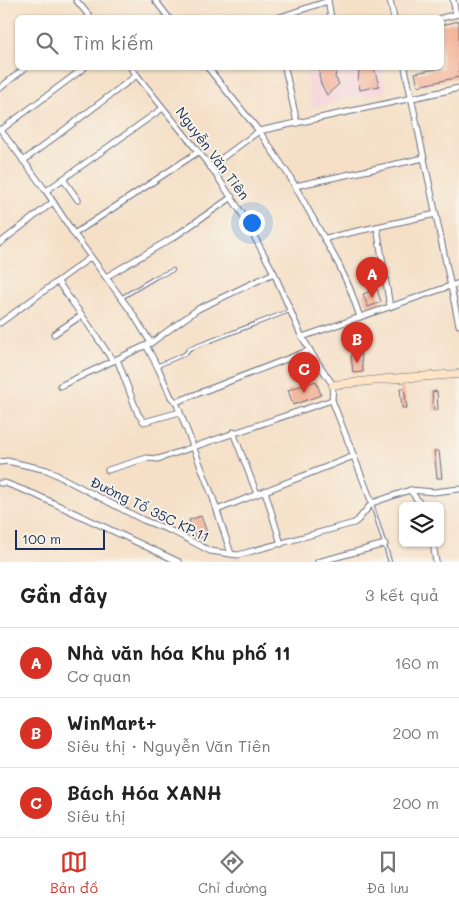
<!DOCTYPE html>
<html lang="vi">
<head>
<meta charset="utf-8">
<style>
  body { margin:0; font-family:Mali,sans-serif; background:#f6f6f6; color:#222 }
  .controls { position:absolute; right:15px; bottom:15px; display:grid; overflow:hidden; border-radius:8px; box-shadow:0 1px 4px #0004 }
  .controls button { width:45px; height:45px; display:grid; place-items:center; padding:0; border:0; border-bottom:1px solid #e0e0e0; background:#fff; color:#222; font:25px sans-serif }
  .scale { position:absolute; left:15px; bottom:12px; width:90px; box-sizing:border-box; padding-left:5px; border:2px solid #1b2f5e; border-top:0; font-size:14px; line-height:18px; white-space:nowrap; color:#1b2f5e; -webkit-text-stroke:4px #f7f3e8; paint-order:stroke }
  .you { position:absolute; left:251px; top:222px; width:18px; height:18px; margin:-12px; border:4px solid #fff; border-radius:50%; background:#1a73e8; box-shadow:0 0 0 8px #1a73e833 }
  .badge { display:grid; place-items:center; width:32px; height:32px; border-radius:50%; background:#d93025; color:#fff; font-size:16px; font-weight:700 }
  .pin { position:absolute; translate:-50% -41px; filter:drop-shadow(0 1px 2px #0008) }
  .pin::after { content:''; position:absolute; top:26px; width:18px; height:15px; background:inherit; clip-path:polygon(0 0,100% 0,50% 100%) }
  .list { margin:0; padding:0; list-style:none }
  h2 { display:flex; justify-content:space-between; align-items:center; height:65px; margin:0; padding:0 20px; font-size:21px }
  h2 small { font-size:16px; font-weight:400; color:#767676 }
  .list li { display:grid; grid-template-columns:32px 1fr auto; gap:15px; align-items:center; box-sizing:border-box; height:70px; padding:0 20px; border-top:1px solid #e0e0e0 }
  .list b { display:block; font-size:19px; white-space:nowrap }
  .list p { margin:0; font-size:16px; white-space:nowrap; color:#767676 }
  .list em { font-size:16px; font-style:normal; color:#767676 }
  .icon { flex:none; width:28px; height:28px; fill:none; stroke:currentColor; stroke-width:2; stroke-linecap:round; stroke-linejoin:round }
  .map { position:relative; flex:none; width:459px; height:562px; overflow:hidden }
  .search { position:absolute; background:#fff; box-shadow:0 1px 4px #0004; left:15px; right:15px; top:15px; height:55px; display:flex; align-items:center; gap:12px; box-sizing:border-box; padding:0 18px; border-radius:8px; color:#767676; font-size:19px }
  .sheet { height:275px; background:#fff }
  nav { display:flex; justify-content:space-around; align-items:center; box-sizing:border-box; height:70px; border-top:1px solid #e0e0e0; background:#fff; font-size:14px; color:#767676 }
  nav a { display:grid; justify-items:center; gap:2px }
  nav .on { color:#d93025 }
  .map>svg:first-child { display:block }
</style>
</head>
<body>
<div class="map">
<svg width="459" height="562" viewBox="0 0 459 562">
  <rect width="100%" height="100%" fill="#f7f3e8"/>
  <filter id="ink" filterUnits="userSpaceOnUse"><feTurbulence type="fractalNoise" baseFrequency=".02" numOctaves="2"/><feDisplacementMap in="SourceGraphic" scale="10" xChannelSelector="R" yChannelSelector="G"/><feConvolveMatrix kernelMatrix="1 2 1 2 8 2 1 2 1" color-interpolation-filters="sRGB"/></filter>
  <filter id="wash" filterUnits="userSpaceOnUse"><feTurbulence type="fractalNoise" baseFrequency=".0096" numOctaves="4" result="noise"/><feDisplacementMap in="SourceGraphic" scale="20" xChannelSelector="R" yChannelSelector="G"/><feGaussianBlur stdDeviation="1.12" result="paint"/><feColorMatrix in="noise" values="0 0 0 0 0 0 0 0 0 0 0 0 0 0 0 0 0 1.4 0 .05"/><feComposite in="paint" operator="in"/></filter>
  <g filter="url(#wash)">
    <rect width="100%" height="100%" fill="#f5e0c7"/>
    <path fill="#f6cfd8" d="M304 68H381L386 92 365 97 361 95 343 98 341 101 313 108Z"/>
    <g id="blocks">
      <g fill="#f3a384">
        <path d="M459 21V77L418 86 415 73 442 68V25Z"/>
        <path d="M320 68H337L335 77 339 84 327 95 321 84 319 75Z"/>
        <path d="M357 68H374L379 86 360 90 358 80 359 72Z"/>
        <path d="M377 289 381 302 368 307 363 294Z"/>
        <path d="M361 354 363 372 353 373 351 355Z"/>
        <path d="M316 381 321 395 293 405 288 390Z"/>
        <path d="M400 388H404L407 408H402Z"/>
        <path d="M437 391 438 410 434 411 432 392Z"/>
        <path d="M434 451H439L442 478H437Z"/>
        <path d="M201 516 208 535 196 539 189 520Z"/>
      </g>
    </g>
  </g>
  <g filter="url(#ink)">
    <use href="#blocks" fill-opacity="0" stroke="#676d83" stroke-width="1"/>
    <g fill="none" stroke-linecap="round" stroke-linejoin="round">
      <defs>
        <g id="lane">
          <path d="M121 298 156 277 173 270"/>
          <path d="M157 366 185 354 189 349 289 311"/>
          <path d="M372 504 390 562"/>
        </g>
        <g id="street">
          <path d="M76 0 91 18"/>
          <path d="M155 0 169 18"/>
          <path d="M328 0 331 18"/>
          <path d="M390 0 394 18"/>
          <path d="M453 0 456 14"/>
          <path d="M277 18 328 1"/>
          <path d="M441 18 459 14"/>
          <path d="M131 68 213 170 241 212 274 273 300 333 312 354 333 385 332 400 372 503"/>
          <path d="M208 68 259 131 290 177 339 265 350 289 360 317"/>
          <path d="M285 68 297 123"/>
          <path d="M405 68 459 325"/>
          <path d="M0 88 25 68"/>
          <path d="M0 129 46 191 74 234 133 314 151 343"/>
          <path d="M1 130 84 68"/>
          <path d="M23 161 137 75"/>
          <path d="M210 167 259 131 459 88"/>
          <path d="M63 179 78 200"/>
          <path d="M295 186 424 158"/>
          <path d="M46 191 163 108"/>
          <path d="M377 227 390 307"/>
          <path d="M74 234 198 152"/>
          <path d="M326 238 436 214"/>
          <path d="M0 243 53 202"/>
          <path d="M106 277 174 237 232 197"/>
          <path d="M58 282 88 324 113 361"/>
          <path d="M0 323 91 257"/>
          <path d="M54 334 82 315"/>
          <path d="M302 337 459 283"/>
          <path d="M146 345 159 370 171 397 176 402 213 498 231 554"/>
          <path d="M117 359 138 414 144 422 180 412"/>
          <path d="M60 386 151 343 198 309 274 273"/>
          <path d="M176 402 310 350"/>
          <path d="M233 432 257 494"/>
          <path d="M0 462 7 461 47 470 143 520 174 532 210 551 238 555 354 523 358 520 372 503"/>
          <path d="M108 470 147 458 158 459 332 400"/>
          <path d="M0 483H5L34 494 179 562"/>
          <path d="M410 490 422 506"/>
          <path d="M265 491 281 544"/>
          <path d="M372 503 410 490 434 492 459 489"/>
          <path d="M217 510 354 456"/>
          <path d="M433 543 436 562"/>
          <path d="M318 562 385 544"/>
        </g>
        <path id="secondary" d="M333 385 387 379 459 374"/>
      </defs>
      <use href="#lane" stroke="#676d83" stroke-width="4.5"/>
      <use href="#street" stroke="#676d83" stroke-width="7"/>
      <use href="#secondary" stroke="#676d83" stroke-width="9"/>
      <use href="#lane" stroke="#fff" stroke-width="2.5"/>
      <use href="#street" stroke="#fff" stroke-width="5"/>
      <use href="#secondary" stroke="#ffe4c6" stroke-width="8"/>
    </g>
  </g>
  <g text-anchor="middle" dominant-baseline="central" stroke-width="4" stroke-linejoin="round" paint-order="stroke">
    <g font-size="14" fill="#1b2f5e" stroke="#f7f3e8">
      <text transform="translate(213 153) rotate(53)">Nguyễn Văn Tiên</text>
      <text transform="translate(150 509) rotate(26)">Đường Tổ 35C KP.11</text>
    </g>
  </g>
</svg>
<div class="controls">
<button><svg class="icon" aria-label="layers" viewBox="0 0 24 24"><path d="M12 4l9 5-9 5-9-5zM3 14l9 5 9-5"/></svg></button>
</div>
<div class="scale">100 m</div>
<div class="you"></div>
<div class="pin badge" style="left:372px;top:298px">A</div>
<div class="pin badge" style="left:357px;top:363px">B</div>
<div class="pin badge" style="left:304px;top:393px">C</div>
<div class="search"><svg class="icon" aria-label="search" viewBox="0 0 24 24"><circle cx="10" cy="10" r="6"/><path d="M15 15l6 6"/></svg>Tìm kiếm</div>
</div>
<section class="sheet">
<h2>Gần đây<small>3 kết quả</small></h2>
<ul class="list">
<li><span class="badge">A</span><div><b>Nhà văn hóa Khu phố 11</b><p>Cơ quan</p></div><em>160 m</em></li>
<li><span class="badge">B</span><div><b>WinMart+</b><p>Siêu thị · Nguyễn Văn Tiên</p></div><em>200 m</em></li>
<li><span class="badge">C</span><div><b>Bách Hóa XANH</b><p>Siêu thị</p></div><em>200 m</em></li>
</ul>
</section>
<nav>
<a class="on"><svg class="icon" aria-label="map" viewBox="0 0 24 24"><path d="M3 6l6-2 6 2 6-2v14l-6 2-6-2-6 2zM9 4v14M15 6v14"/></svg>Bản đồ</a>
<a><svg class="icon" aria-label="directions" viewBox="0 0 24 24"><path d="M12 3l9 9-9 9-9-9zM9 14v-3h6M13 9l2 2-2 2"/></svg>Chỉ đường</a>
<a><svg class="icon" aria-label="saved" viewBox="0 0 24 24"><path d="M7 4h10v16l-5-4-5 4z"/></svg>Đã lưu</a>
</nav>
</body>
</html>
